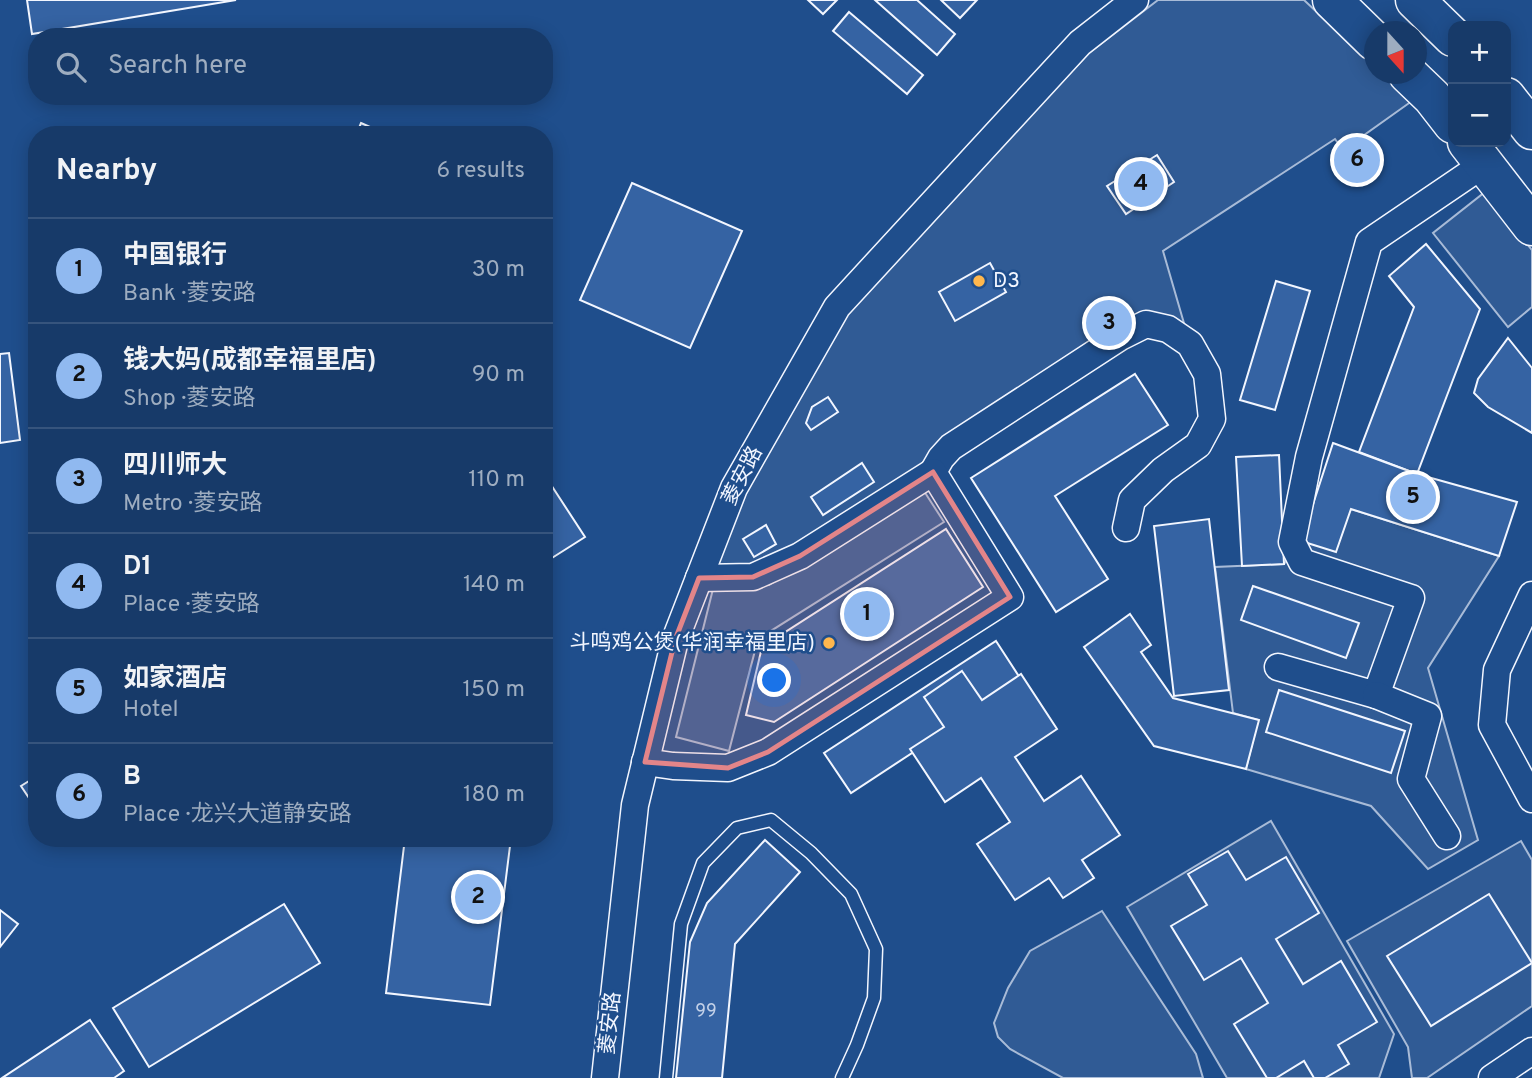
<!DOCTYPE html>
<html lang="en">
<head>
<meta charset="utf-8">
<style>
  body { margin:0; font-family:Overpass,"Noto Sans SC",sans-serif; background:#20416f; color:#f1f3f6 }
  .controls { position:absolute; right:21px; top:21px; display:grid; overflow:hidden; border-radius:14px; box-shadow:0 4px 18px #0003 }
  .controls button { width:63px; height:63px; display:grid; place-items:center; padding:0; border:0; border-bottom:2px solid #36547d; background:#173a69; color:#f1f3f6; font:35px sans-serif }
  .compass { position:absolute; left:1364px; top:21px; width:63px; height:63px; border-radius:50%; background:#173a69; box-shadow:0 4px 18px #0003; rotate:159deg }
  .you { position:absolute; left:775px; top:681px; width:24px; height:24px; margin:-18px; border:5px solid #fff; border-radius:50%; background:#1a73e8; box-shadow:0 0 0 10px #1a73e833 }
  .badge { display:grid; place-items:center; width:46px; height:46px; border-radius:50%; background:#90b9f0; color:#111; font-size:23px; font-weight:700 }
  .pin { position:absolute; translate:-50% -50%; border:4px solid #fff; box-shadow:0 2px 7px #0006 }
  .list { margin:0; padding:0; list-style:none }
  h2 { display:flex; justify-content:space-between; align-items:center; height:91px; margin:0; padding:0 28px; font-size:30px }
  h2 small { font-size:23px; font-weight:400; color:#9eadc0 }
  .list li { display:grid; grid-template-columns:46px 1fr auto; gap:21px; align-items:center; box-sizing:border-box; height:105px; padding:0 28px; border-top:2px solid #36547d }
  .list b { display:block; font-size:26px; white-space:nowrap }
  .list p { margin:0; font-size:23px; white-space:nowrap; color:#9eadc0 }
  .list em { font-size:23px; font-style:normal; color:#9eadc0 }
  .icon { flex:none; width:38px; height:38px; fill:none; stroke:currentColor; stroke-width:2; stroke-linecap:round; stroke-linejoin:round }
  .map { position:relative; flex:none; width:1532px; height:1078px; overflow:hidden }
  .search { position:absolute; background:#173a69; box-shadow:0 4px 18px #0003; left:28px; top:28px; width:525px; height:77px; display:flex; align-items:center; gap:18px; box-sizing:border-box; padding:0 24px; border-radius:28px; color:#9eadc0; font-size:26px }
  .panel { position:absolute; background:#173a69; box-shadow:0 4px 18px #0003; left:28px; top:126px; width:525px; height:721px; border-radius:28px }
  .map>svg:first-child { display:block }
</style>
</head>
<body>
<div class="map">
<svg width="1532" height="1078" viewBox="0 0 1532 1078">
  <rect width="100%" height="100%" fill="#1f4e8c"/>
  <g fill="#305b95" stroke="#a8bbd7" stroke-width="2">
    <path d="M1158 0H1304L1374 66V74H1383L1412 101 1343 150 1335 139 1163 251 1188 337 1144 320 930 466 751 571 711 573 745 493 844 318 998 149 1089 53Z"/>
    <path d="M1485 192 1532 250V307L1508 327 1433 233Z"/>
    <path d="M922 488 944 522 758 639 729 751 676 737 713 589 769 585Z"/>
    <path d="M1351 509 1499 556 1428 668 1478 840 1428 869 1371 806 1246 769 1258 720 1233 713 1215 567 1284 564 1301 541Z"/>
    <path d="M1271 821 1394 1034 1379 1078H1227L1127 907Z"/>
    <path d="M1521 841 1532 860V1006L1427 1078H1412L1408 1047 1347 941Z"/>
    <path d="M1102 911 1196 1054 1203 1078H1063L1010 1049 998 1037 994 1023 1008 988 1030 951Z"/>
  </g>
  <g fill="#3563a3" stroke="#f2f6ff" stroke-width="2">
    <path d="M27 0H236L32 34Z"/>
    <path d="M808 0H837L823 14Z"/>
    <path d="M875 0H917L955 34 937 55Z"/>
    <path d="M941 0H977L960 18Z"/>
    <path d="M849 12 923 75 907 94 833 31Z"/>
    <path d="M361 123 388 135H356Z"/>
    <path d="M1356 141 1375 168 1358 180 1338 153Z"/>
    <path d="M1157 155 1174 182 1126 214 1107 186Z"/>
    <path d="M632 183 742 231 690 348 580 300Z"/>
    <path d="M1426 244 1480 309 1417 474 1359 452 1414 307 1389 276Z"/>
    <path d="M990 263 1006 292 955 321 939 292Z"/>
    <path d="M1276 281 1310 291 1275 410 1240 400Z"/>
    <path d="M1508 338 1532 368V433L1488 407 1474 393 1478 379Z"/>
    <path d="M9 353 20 440 0 443V354Z"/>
    <path d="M1135 374 1168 425 1055 496 1108 579 1056 612 971 478Z"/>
    <path d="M828 397 838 412 811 430 806 423 812 407Z"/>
    <path d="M1333 443 1417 474 1517 502 1499 556 1351 509 1336 552 1301 541Z"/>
    <path d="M1279 455 1284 564 1242 566 1236 457Z"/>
    <path d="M862 463 874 482 823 515 811 497Z"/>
    <path d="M544 474 585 537 544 563Z"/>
    <path d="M1209 519 1229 690 1174 696 1154 526Z"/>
    <path d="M766 525 776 544 754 557 743 539Z"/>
    <path d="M946 529 983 587 774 722 746 715 762 647Z"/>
    <path d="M1253 586 1359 623 1346 658 1241 620Z"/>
    <path d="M1130 614 1151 645 1141 652 1173 698 1259 720 1246 769 1154 746 1084 647Z"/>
    <path d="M996 641 1022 681 851 793 824 753Z"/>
    <path d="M962 671 982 700 1021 674 1057 729 1015 757 1044 801 1081 776 1120 835 1082 860 1094 878 1063 898 1049 878 1015 900 977 844 1010 822 981 778 945 802 910 749 944 727 924 697Z"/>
    <path d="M1279 690 1405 731 1391 773 1266 732Z"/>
    <path d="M37 776V810L21 786Z"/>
    <path d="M405 838H511L490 1005 386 993Z"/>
    <path d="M765 840 800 872 735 944 722 1078H676L690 942 707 903Z"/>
    <path d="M1228 851 1246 880 1286 857 1319 913 1276 939 1303 984 1341 961 1377 1022 1338 1045 1349 1064 1325 1078H1314L1304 1061 1276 1078H1267L1234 1024 1268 1003 1241 958 1204 980 1171 926 1207 905 1188 874Z"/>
    <path d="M1489 894 1532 963 1431 1026 1387 956Z"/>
    <path d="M284 904 320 963 149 1067 113 1008Z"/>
    <path d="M0 910 18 924 0 947Z"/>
    <path d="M90 1020 124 1071 114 1078H2Z"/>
  </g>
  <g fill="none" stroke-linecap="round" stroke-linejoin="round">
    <defs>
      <path id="service" d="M666 1078 681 924 703 863 737 828 771 820 811 853 851 894 876 949 874 998 857 1045 842 1078"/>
      <g id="minor">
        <path d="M933 472 941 458 951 447 1120 337 1146 324 1168 329 1190 344 1207 374 1212 419 1198 445 1163 470 1132 500 1126 528"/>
        <path d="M1532 595 1497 670 1492 725 1532 799"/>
        <path d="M1278 667 1376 695 1411 598 1302 562 1292 542 1309 457 1369 242 1484 164"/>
        <path d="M1376 695 1428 716 1411 779 1447 836"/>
        <path d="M645 762 673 766 728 768 768 752 1010 597 933 472 800 556 753 577 699 578"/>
        <path d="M605 1078 635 805 675 640 734 488 837 307 1080 43 1135 0"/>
        <path d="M1492 1078 1532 1051"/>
      </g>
      <g id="primary">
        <path d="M1332 0 1374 41"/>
        <path d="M1415 0 1453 37"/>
        <path d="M1408 74 1432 97 1453 124"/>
        <path d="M1506 97 1532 130"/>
        <path d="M1467 142 1532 226"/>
      </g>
    </defs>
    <use href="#service" stroke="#f2f6ff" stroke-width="15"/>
    <use href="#minor" stroke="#f2f6ff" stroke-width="29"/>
    <use href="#primary" stroke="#f2f6ff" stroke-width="41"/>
    <use href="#service" stroke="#1f4e8c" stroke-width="12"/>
    <use href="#minor" stroke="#1f4e8c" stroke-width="26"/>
    <use href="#primary" stroke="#1f4e8c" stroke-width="38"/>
  </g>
  <path fill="#e38589" fill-opacity="0.2" stroke="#e38589" stroke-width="5" stroke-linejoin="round" d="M933 472 1010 597 768 752 728 768 645 762 675 640 699 578 753 577 800 556Z"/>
  <g fill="#ffb74d" stroke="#1f4e8c" stroke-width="2.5">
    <circle cx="979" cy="281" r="7"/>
    <circle cx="829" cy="643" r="7"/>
  </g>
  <g text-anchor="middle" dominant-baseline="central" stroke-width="5" stroke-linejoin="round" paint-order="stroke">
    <g font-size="18" fill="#c3d1e8">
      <text x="706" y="1011">99</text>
    </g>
    <g font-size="21" fill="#f2f6ff" stroke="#1f4e8c" text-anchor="start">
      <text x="993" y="281">D3</text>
      <text x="815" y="643" text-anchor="end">斗鸣鸡公煲(华润幸福里店)</text>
    </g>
    <g font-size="21" fill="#f2f6ff" stroke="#1f4e8c">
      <text transform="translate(743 476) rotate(-63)">菱安路</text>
      <text transform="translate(611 1023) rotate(-84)">菱安路</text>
    </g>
  </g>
</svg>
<div class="controls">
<button>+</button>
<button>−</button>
</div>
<svg class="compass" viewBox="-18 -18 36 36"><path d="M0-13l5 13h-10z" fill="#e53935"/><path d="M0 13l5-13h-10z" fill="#9eadc0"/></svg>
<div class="you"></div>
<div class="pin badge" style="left:867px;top:614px">1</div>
<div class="pin badge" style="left:478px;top:897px">2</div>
<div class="pin badge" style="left:1109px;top:323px">3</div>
<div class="pin badge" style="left:1141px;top:184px">4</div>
<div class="pin badge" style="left:1413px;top:497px">5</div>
<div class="pin badge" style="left:1357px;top:160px">6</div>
<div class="search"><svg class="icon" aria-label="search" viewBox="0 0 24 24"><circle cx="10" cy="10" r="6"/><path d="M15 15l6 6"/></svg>Search here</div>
<section class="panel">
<h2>Nearby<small>6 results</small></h2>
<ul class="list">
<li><span class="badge">1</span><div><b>中国银行</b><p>Bank · 菱安路</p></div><em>30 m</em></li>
<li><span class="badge">2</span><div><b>钱大妈(成都幸福里店)</b><p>Shop · 菱安路</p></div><em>90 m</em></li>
<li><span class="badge">3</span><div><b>四川师大</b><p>Metro · 菱安路</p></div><em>110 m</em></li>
<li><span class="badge">4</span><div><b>D1</b><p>Place · 菱安路</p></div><em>140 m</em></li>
<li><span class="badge">5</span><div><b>如家酒店</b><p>Hotel</p></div><em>150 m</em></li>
<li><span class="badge">6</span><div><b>B</b><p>Place · 龙兴大道静安路</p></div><em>180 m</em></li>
</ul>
</section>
</div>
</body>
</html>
